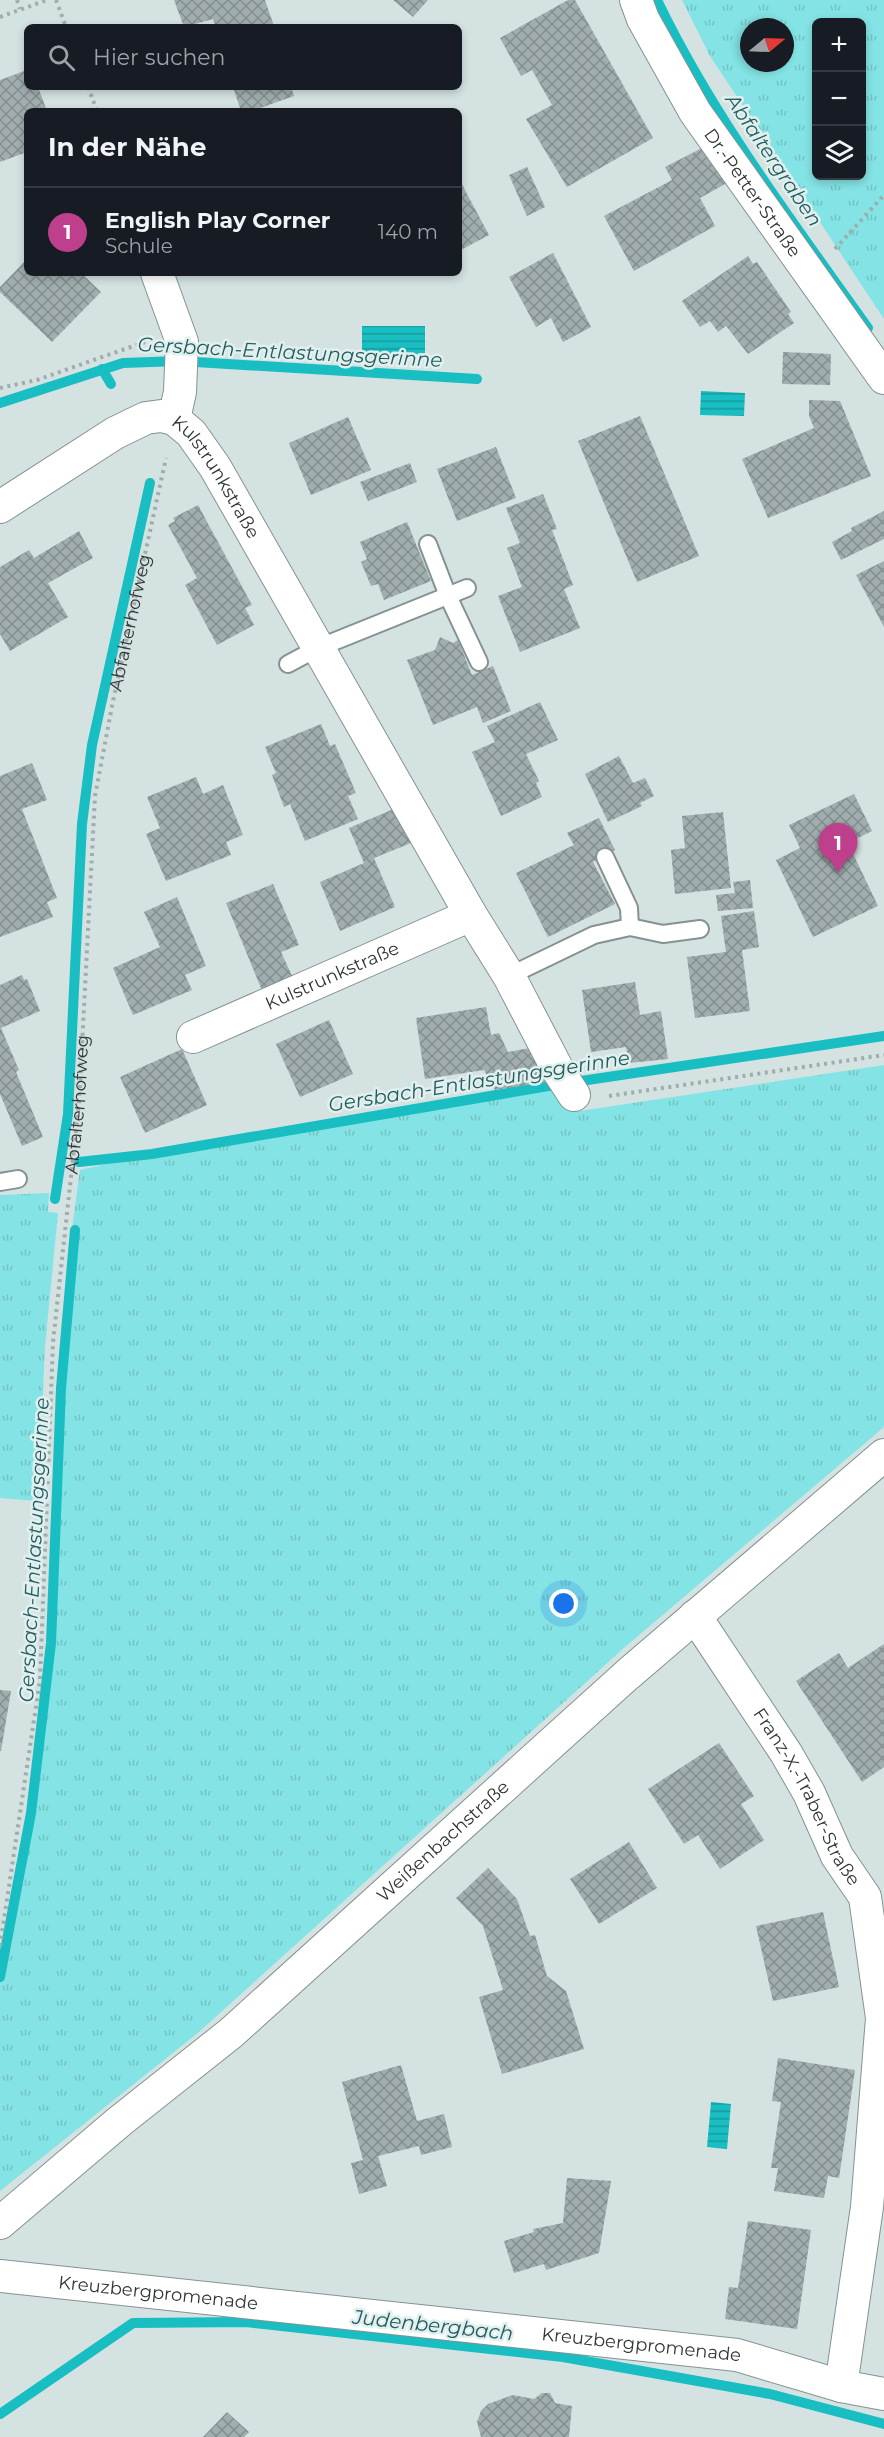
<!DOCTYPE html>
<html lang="de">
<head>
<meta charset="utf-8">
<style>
  body { margin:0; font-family:Montserrat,sans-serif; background:#20242c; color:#f1f3f6 }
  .controls { position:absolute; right:18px; top:18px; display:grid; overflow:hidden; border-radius:9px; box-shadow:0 3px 9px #0003 }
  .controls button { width:54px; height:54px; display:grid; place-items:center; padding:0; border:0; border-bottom:2px solid #363941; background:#171b24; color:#f1f3f6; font:30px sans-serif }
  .compass { position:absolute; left:740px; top:18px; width:54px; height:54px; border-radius:50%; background:#171b24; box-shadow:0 3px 9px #0003; rotate:71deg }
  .you { position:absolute; left:564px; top:1604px; width:21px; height:21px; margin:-15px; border:4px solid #fff; border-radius:50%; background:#1a73e8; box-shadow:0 0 0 9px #1a73e833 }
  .badge { display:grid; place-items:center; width:39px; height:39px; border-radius:50%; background:#be3f8c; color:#fff; font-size:20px; font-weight:700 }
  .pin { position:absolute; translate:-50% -50px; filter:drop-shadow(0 2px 3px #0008) }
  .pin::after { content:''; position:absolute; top:32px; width:21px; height:18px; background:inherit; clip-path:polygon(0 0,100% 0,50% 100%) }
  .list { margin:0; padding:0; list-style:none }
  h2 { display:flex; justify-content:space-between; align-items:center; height:78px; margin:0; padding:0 24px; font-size:26px }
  h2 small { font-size:20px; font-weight:400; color:#9ea1a6 }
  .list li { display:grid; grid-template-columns:39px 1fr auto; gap:18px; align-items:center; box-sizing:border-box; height:90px; padding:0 24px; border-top:2px solid #363941 }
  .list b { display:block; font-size:22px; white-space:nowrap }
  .list p { margin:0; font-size:20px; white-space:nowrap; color:#9ea1a6 }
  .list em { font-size:20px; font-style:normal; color:#9ea1a6 }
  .icon { flex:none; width:33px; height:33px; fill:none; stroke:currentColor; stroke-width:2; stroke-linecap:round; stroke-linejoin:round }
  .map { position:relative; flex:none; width:884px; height:2437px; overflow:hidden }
  .search { position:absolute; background:#171b24; box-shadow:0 3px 9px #0003; left:24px; top:24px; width:438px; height:66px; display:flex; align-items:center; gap:15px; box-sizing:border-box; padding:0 21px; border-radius:9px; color:#9ea1a6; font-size:22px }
  .panel { position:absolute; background:#171b24; box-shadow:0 3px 9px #0003; left:24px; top:108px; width:438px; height:168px; border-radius:9px }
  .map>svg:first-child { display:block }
</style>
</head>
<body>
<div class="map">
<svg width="884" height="2437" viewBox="0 0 884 2437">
  <defs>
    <pattern id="grass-tufts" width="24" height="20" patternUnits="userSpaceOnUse" patternTransform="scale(1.5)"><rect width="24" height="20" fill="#84e3e4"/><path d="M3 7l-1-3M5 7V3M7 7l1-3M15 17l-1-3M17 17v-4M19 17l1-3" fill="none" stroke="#72c3c4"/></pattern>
    <pattern id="water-rules" width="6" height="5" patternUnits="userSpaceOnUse" patternTransform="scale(1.5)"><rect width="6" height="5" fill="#18bec1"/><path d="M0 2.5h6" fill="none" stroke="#169b9e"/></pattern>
    <pattern id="building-cross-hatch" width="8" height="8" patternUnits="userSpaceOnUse" patternTransform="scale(1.5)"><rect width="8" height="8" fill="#a1aeaf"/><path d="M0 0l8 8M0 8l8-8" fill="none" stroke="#848e8f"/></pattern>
  </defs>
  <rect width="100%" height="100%" fill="#d4e2e2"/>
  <g fill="url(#grass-tufts)" fill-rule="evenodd">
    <path d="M682 0H884V319L710 56ZM816 22H862V176H816ZM749 27H785V63H749Z"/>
    <path d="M884 1065V1427L625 1647 199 2032 0 2191V1977L31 1813 51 1643 69 1251 80 1170 152 1154 554 1085 573 1112Z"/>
    <path d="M49 1193 48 1212 58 1213 45 1346 38 1501 0 1498V1195Z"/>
  </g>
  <g fill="url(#water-rules)">
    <rect x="362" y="326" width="63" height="28"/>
    <path d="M701 391 745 393 744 416 700 415Z"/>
    <path d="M711 2102 731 2104 727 2149 707 2147Z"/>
  </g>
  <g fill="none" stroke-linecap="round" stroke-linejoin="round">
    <g stroke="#18bec1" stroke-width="10">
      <path d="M657 0C713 117 793 222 868 328"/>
      <path d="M102 369 111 384"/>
      <path d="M0 403 123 363 179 361 477 379"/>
      <path d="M79 1162 152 1154 554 1085 884 1036"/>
      <path d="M55 1199 68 1114 82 824 92 745 150 483"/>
      <path d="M0 1977 31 1813 51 1643 61 1388 75 1230"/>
      <path d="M0 2414 133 2323 246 2322 563 2357 770 2394 884 2424"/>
    </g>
  </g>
  <g fill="url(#building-cross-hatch)">
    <path d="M174 0H265L274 26 216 27 213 19 184 27Z"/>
    <path d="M393 0H428L413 17Z"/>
    <path d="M568 0H575L653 138 567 187 526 119 552 105 532 70 521 76 500 38Z"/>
    <path d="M27 70V87H38L47 111H27V152L0 162V80Z"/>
    <path d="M233 87H291L294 96 252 111H241Z"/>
    <path d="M702 148 727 183 700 198 715 226 634 271 604 216 672 180 665 167Z"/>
    <path d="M527 167 545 207 527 216 509 175Z"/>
    <path d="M459 179 489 235 459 251Z"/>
    <path d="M553 253 591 327 563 342 551 318 536 327 509 277Z"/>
    <path d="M748 256 753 264 757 262 791 312 788 314 794 323 748 354 726 326 718 332 710 321 700 327 682 301Z"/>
    <path d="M27 259V273H81L101 292 52 342 0 292V287Z"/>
    <path d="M783 352 831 354 830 385 782 384Z"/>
    <path d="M809 400 840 401 871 476 768 518 742 459 814 428 809 416Z"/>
    <path d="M640 416 699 556 637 582 578 441Z"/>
    <path d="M348 417 371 470 311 495 289 443Z"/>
    <path d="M496 447 516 498 457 521 437 469Z"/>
    <path d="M410 463 417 482 368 501 360 482Z"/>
    <path d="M543 494 557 529 552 530 573 585 564 589 580 628 520 652 498 596 522 587 507 548 520 543 506 508Z"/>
    <path d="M198 505 252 605 245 608 254 625 217 645 185 585 197 578 168 525 175 521 173 518Z"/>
    <path d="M884 511V539L841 560 832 542 852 531 851 528Z"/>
    <path d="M407 522 431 581 384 600 378 584 371 586 361 562 367 559 360 542Z"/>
    <path d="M79 531 93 558 48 583 68 617 10 651 0 634V567L29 550 34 558Z"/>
    <path d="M884 561V627L856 575Z"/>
    <path d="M440 637 453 643 458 640 472 675 493 666 511 711 483 723 477 707 433 725 407 660 435 650Z"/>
    <path d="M540 702 558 740 526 754 539 781 536 783 542 797 501 816 472 752 495 742 487 726Z"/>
    <path d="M321 724 330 746 335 744 356 793 348 796 358 819 305 841 290 804 284 807 272 775 276 773 265 747Z"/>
    <path d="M619 756 633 783 645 778 654 796 640 803 642 806 608 822 585 774Z"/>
    <path d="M32 763 47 800 22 809 57 898 47 902 53 917 0 937V776Z"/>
    <path d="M196 777 203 794 223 785 243 835 226 842 231 855 166 881 146 834 160 828 147 797Z"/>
    <path d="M854 794 872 831 848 843 878 906 813 937 776 860 800 848 789 825Z"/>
    <path d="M396 808 411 843 374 858 395 907 340 931 320 882 364 863 349 828Z"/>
    <path d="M723 812 731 888 675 894 671 850 685 848 682 816Z"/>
    <path d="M599 818 615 850 593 862 615 904 548 937 516 873 574 845 567 833Z"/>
    <path d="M750 880 753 908 718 911 716 895 735 893 733 882Z"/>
    <path d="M273 884 299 945 281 952 294 980 263 993 226 903Z"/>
    <path d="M177 897 206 966 185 975 192 990 133 1015 113 968 160 947 144 912Z"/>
    <path d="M754 911 759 947 742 950 750 1011 695 1018 687 957 726 952 721 916Z"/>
    <path d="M22 975 24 980 27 979 40 1011 1 1028 19 1070 16 1072 43 1137 22 1146 0 1094V985Z"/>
    <path d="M635 982 640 1015 661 1011 668 1059 629 1063 626 1047 591 1052 582 990Z"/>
    <path d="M486 1007 491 1035 499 1033 508 1052 535 1047 554 1081 495 1090 484 1070 425 1079 416 1018Z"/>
    <path d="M329 1020 353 1074 300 1097 276 1044Z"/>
    <path d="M182 1049 207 1105 145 1133 120 1077Z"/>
    <path d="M884 1644V1767L862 1782 796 1681 839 1653 848 1668Z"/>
    <path d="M0 1690 11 1691 1 1751H0Z"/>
    <path d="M719 1743 754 1796 741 1804 764 1840 720 1869 698 1835 684 1844 648 1789Z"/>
    <path d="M629 1842 657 1888 599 1924 570 1879Z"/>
    <path d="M488 1868 517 1899 530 1936 535 1935 547 1976 566 1991 584 2049 502 2074 479 1997 503 1990 483 1926 456 1898Z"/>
    <path d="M823 1912 839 1987 773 2001 756 1926Z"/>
    <path d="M778 2058 855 2070 839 2178 828 2176 824 2198 774 2191 778 2168H771L781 2102 772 2101Z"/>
    <path d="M401 2065 417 2121 444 2114 452 2147 421 2155 419 2146 378 2156 387 2186 359 2194 351 2163 363 2160 342 2082Z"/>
    <path d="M567 2178 611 2181 599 2253 546 2270 544 2264 514 2273 504 2241 534 2232 533 2229 563 2223Z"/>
    <path d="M748 2221 811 2230 797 2329 725 2319 729 2287 738 2288Z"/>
    <path d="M542 2393H550L555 2403 572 2406 569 2437H481L477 2422 481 2411 488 2404 513 2395 534 2399Z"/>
    <path d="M227 2412 249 2432 244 2437H203Z"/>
  </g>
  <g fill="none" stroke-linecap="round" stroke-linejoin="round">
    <defs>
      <g id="lane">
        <path d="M428 544 448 596 479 662"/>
        <path d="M288 664 318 648 467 588"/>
        <path d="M605 857 629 908 630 927"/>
        <path d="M509 976 594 935 630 927 663 934 700 929"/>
        <path d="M0 1182 18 1179"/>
      </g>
      <g id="street">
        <path id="s2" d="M636 0 643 19 695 112 884 378"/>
        <path d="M157 273 182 342 180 392 174 419"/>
        <path id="s3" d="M0 507 115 433 146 418 161 416 174 419 191 433 215 467 471 915 509 976 559 1072 574 1095"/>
        <path id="s4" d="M193 1037 471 915"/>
        <path id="s5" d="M695 1616 786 1753 809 1793 837 1856 865 1897 882 2018 867 2207 841 2386"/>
        <path id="s6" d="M0 2223 120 2121 231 2033 627 1675 884 1455"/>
        <path id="s7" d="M0 2276 737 2355 841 2386 884 2394"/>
      </g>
    </defs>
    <use href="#lane" stroke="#859292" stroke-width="20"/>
    <use href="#street" stroke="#859292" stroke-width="34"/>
    <g stroke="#a1acac" stroke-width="4" stroke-dasharray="3 4.5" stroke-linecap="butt">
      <path d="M17 0 20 9"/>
      <path d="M56 0 66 27"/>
      <path d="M0 17 47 0"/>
      <path d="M88 87 97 111"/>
      <path d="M835 249 884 195"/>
      <path d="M0 388 37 380 145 342"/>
      <path d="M609 1096 884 1055"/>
      <path id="s1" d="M0 1946 40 1680 53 1342 79 1103 95 796 113 701 166 458"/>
    </g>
    <use href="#lane" stroke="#fff" stroke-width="16"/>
    <use href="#street" stroke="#fff" stroke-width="32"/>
  </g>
  <g text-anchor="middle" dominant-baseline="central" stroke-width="5" stroke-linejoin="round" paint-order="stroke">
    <g font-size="18" fill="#313636" stroke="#e1efef">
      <text stroke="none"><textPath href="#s2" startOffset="226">Dr.-Petter-Straße</textPath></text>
      <text stroke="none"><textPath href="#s3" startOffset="272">Kulstrunkstraße</textPath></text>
      <text stroke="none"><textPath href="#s1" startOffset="1332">Abfalterhofweg</textPath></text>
      <text stroke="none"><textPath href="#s4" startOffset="152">Kulstrunkstraße</textPath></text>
      <text stroke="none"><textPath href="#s1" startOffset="846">Abfalterhofweg</textPath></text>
      <text stroke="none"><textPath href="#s5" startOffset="213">Franz-X.-Traber-Straße</textPath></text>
      <text stroke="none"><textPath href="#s6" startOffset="585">Weißenbachstraße</textPath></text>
      <text stroke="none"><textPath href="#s7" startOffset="159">Kreuzbergpromenade</textPath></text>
      <text stroke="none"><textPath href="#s7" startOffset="645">Kreuzbergpromenade</textPath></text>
    </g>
    <g font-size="20" font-style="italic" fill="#235e5f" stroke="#e1efef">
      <text transform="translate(774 160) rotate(56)">Abfaltergraben</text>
      <text transform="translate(290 352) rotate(3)">Gersbach-Entlastungsgerinne</text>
      <text transform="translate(479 1081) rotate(-9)">Gersbach-Entlastungsgerinne</text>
      <text transform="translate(34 1550) rotate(-87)">Gersbach-Entlastungsgerinne</text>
      <text transform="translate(433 2325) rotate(6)">Judenbergbach</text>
    </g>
  </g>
</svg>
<div class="controls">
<button>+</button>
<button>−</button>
<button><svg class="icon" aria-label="layers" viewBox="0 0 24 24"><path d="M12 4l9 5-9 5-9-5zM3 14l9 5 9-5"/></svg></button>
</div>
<svg class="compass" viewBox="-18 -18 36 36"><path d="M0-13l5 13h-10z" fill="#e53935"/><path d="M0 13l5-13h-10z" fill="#9ea1a6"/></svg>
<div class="you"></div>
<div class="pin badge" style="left:838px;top:873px">1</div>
<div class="search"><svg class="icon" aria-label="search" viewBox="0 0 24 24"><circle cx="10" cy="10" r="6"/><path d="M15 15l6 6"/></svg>Hier suchen</div>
<section class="panel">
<h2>In der Nähe<small></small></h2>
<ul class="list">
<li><span class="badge">1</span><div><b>English Play Corner</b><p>Schule</p></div><em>140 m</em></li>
</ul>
</section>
</div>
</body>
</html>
